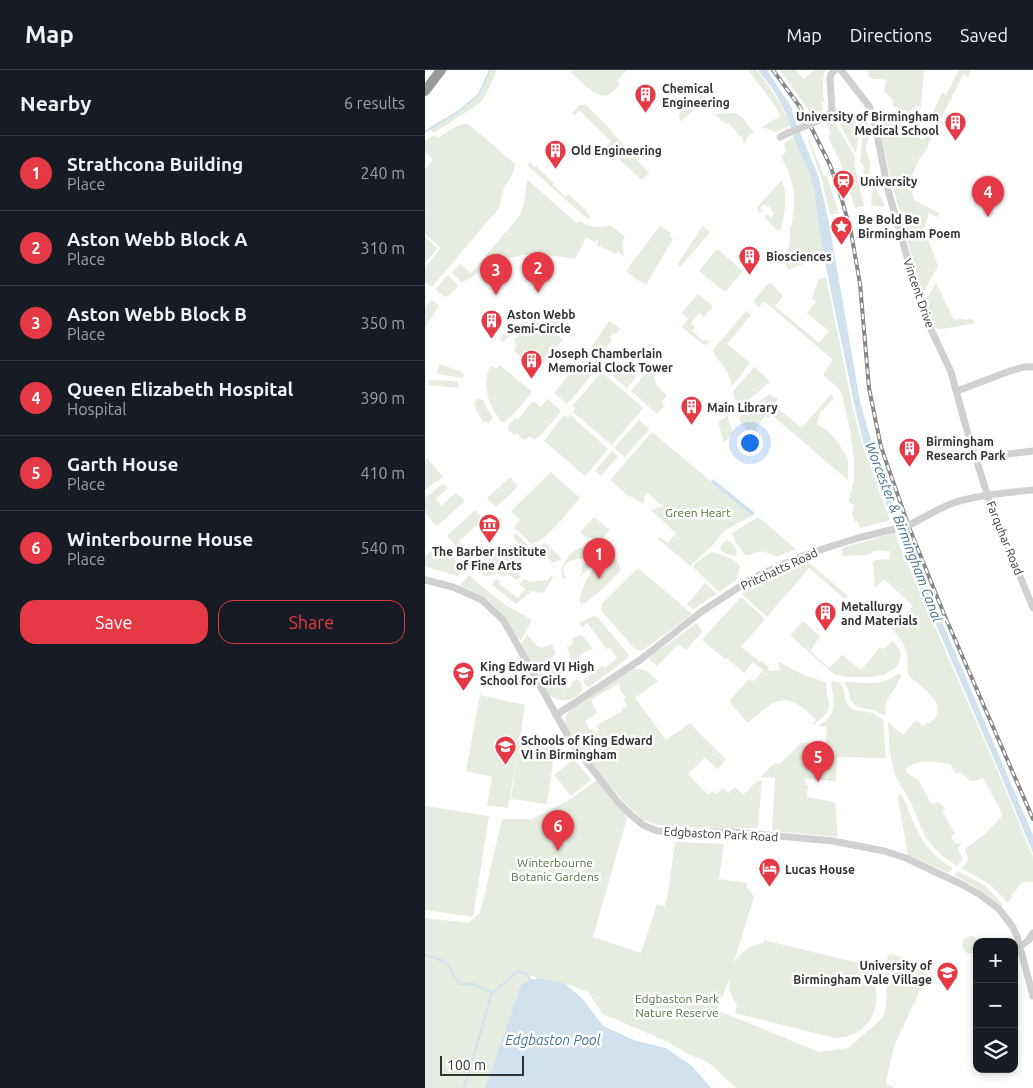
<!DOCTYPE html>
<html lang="en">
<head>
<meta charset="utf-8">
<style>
  body { margin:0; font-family:Ubuntu,sans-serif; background:#242831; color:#f1f3f6 }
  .controls { position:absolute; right:15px; bottom:15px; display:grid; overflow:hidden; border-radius:10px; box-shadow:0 2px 8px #0003 }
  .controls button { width:45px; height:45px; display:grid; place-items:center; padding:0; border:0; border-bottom:1px solid #363941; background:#171b24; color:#f1f3f6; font:25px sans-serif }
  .scale { position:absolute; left:15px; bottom:12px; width:84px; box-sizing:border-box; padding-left:5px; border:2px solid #333; border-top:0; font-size:14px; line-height:18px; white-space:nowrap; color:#333; -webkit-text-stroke:4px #fff; paint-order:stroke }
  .you { position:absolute; left:324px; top:372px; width:18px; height:18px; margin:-12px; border:4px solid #fff; border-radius:50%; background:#1a73e8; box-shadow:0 0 0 8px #1a73e833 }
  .badge { display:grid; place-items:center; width:32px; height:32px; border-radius:50%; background:#e63946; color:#fff; font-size:16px; font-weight:700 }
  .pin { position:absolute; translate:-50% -41px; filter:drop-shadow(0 1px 2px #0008) }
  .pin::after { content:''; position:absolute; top:26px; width:18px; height:15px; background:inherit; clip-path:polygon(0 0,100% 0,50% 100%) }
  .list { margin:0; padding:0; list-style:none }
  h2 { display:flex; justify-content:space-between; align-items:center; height:65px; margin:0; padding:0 20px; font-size:21px }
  h2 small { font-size:16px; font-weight:400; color:#9ea1a6 }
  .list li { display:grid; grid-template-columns:32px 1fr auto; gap:15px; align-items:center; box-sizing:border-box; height:75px; padding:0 20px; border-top:1px solid #363941 }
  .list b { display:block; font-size:19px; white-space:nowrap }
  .list p { margin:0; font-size:16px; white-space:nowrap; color:#9ea1a6 }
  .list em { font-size:16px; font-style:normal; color:#9ea1a6 }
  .actions { display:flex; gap:10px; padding:15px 20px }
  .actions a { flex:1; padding:11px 0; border:1px solid #e63946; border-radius:15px; text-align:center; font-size:18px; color:#e63946 }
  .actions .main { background:#e63946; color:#fff }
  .icon { flex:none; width:28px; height:28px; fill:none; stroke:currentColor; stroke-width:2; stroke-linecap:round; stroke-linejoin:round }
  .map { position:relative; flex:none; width:608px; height:1018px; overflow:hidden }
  header { display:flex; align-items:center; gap:30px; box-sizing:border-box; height:70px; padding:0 25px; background:#171b24; border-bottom:1px solid #363941 }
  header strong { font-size:24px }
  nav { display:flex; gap:28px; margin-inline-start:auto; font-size:18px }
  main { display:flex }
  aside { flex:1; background:#171b24 }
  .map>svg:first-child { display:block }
</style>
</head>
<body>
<header>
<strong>Map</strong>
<nav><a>Map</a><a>Directions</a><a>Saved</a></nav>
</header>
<main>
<aside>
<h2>Nearby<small>6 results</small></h2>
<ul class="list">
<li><span class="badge">1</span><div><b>Strathcona Building</b><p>Place</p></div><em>240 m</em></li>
<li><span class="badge">2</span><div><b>Aston Webb Block A</b><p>Place</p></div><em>310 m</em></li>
<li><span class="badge">3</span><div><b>Aston Webb Block B</b><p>Place</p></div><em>350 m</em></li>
<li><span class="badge">4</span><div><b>Queen Elizabeth Hospital</b><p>Hospital</p></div><em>390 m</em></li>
<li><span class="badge">5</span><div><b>Garth House</b><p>Place</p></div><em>410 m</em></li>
<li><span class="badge">6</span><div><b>Winterbourne House</b><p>Place</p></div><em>540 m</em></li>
</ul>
<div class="actions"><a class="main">Save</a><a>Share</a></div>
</aside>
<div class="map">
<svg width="608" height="1018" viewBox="0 0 608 1018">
  <rect width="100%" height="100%" fill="#fff"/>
  <g fill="#e6ecdf" fill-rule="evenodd">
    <path d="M65 0H72L61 25 55 33 9 63 4 57C20 49 48 34 57 18 60 13 62 6 65 0Z"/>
    <path d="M148 0H202L192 11 195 14C191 18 187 23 183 25 173 30 153 9 146 2Z"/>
    <path d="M323 0H331C343 13 352 29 361 45H362L366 55 351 62 337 57 356 46 346 30Z"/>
    <path d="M355 0H371L379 9 389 0H400C397 11 397 23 400 34L397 31C397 42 400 41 388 46Z"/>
    <path d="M443 0H499L496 38 492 36 483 42 468 36V30L459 21 461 10 455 9H446L444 7Z"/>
    <path d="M534 0H546L543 7 538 4 515 51H513L512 54 508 51 512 45 508 42 517 23 521 25Z"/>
    <path d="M277 23H278C278 35 265 43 256 51L255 50 254 44 269 30 271 31 273 29 272 28Z"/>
    <path d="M154 35H161L181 55 224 103 217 110 181 77 186 71 155 41 149 45 147 44Z"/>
    <path d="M308 43C321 45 319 54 329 61L322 68 320 73 318 72V69L304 53H300L295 50V49L291 45 292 44Z"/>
    <path d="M428 44 436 48 431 83 415 55 420 46Z"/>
    <path d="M463 44C470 44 476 47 481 52L478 59 480 61 498 70 503 62 508 65 497 87H495L482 117 488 122 487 126 489 127V130L514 143 512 147 504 143 499 159 513 196 497 225 462 94 455 60 456 52 459 47Z"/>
    <path d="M408 49 430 87 429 94 439 136 430 138 417 99 418 98 403 66 406 64 401 53Z"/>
    <path d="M440 50C453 59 441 68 441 79 441 84 445 89 445 94 446 99 444 105 443 110L437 100H440L435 90Z"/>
    <path d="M39 54H43L47 57 90 94C89 107 82 110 78 121 76 126 76 132 74 138L7 217 0 212V197L16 178 0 164V99L8 90 0 82V71L9 65 11 67H14L34 55Z"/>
    <path d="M369 67 385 105 389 120 399 186 363 200 360 192 363 184 365 169V156L367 155C367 149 368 144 369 138 371 119 365 103 356 87L361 81 359 73Z"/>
    <path d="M384 69 399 106H402L414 143 405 145 397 110 383 70Z"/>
    <path d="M104 92 110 97 111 96 129 113 128 115 140 126 143 124 161 140 160 141 166 147 164 149 159 146 103 96Z"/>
    <path d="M357 110C363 127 360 142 356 159L353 161 340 148 342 144 346 148 349 143 346 140V138L339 134 335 138 338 141 336 142H334L332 138 334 135Z"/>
    <path d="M102 111H104L152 153 154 151C165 157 174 159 185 155L200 167 197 171 199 186 194 183 195 182 193 181 191 184 172 175 173 171 171 170 170 172 161 167 150 189C129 186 106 181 85 188 79 190 73 194 67 196 56 201 46 206 37 213L27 202 35 194 46 203 96 144 99 133Z"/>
    <path d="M448 114 459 132V137L446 135Z"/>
    <path d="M235 156 246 163 244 166 248 169 221 215 201 202 208 191Z"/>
    <path d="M277 156 285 162 289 158 255 197 253 194Z"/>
    <path d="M0 167 13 178 0 193Z"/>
    <path d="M292 179 318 201 300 222 274 201Z"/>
    <path d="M23 205 33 216 25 225 20 227 11 220V218Z"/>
    <path d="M401 207 429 343 439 380 465 450 435 458 432 451H429L427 443 429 437V435L425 433 424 430 429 409V390L425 360 417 324 414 319 399 306V303L407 291V289L339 231 334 237 328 232 343 214 346 213 358 226 350 236 394 273 404 261 382 243 391 232 387 228 393 210Z"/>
    <path d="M511 213 529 250 536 249 542 250 543 248 548 250 551 253 518 259C514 259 510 258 507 255 502 250 499 237 501 231 503 225 508 219 511 213Z"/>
    <path d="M273 224 288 236 279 247 274 243 266 253 270 257 267 261 277 270 285 271 282 275 276 273 257 257 263 248 256 243Z"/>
    <path d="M6 230 13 235V237L0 258V237Z"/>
    <path d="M321 241 326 245 302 274 325 293 307 316C305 309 303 302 299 297 295 290 289 288 288 280Z"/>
    <path d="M122 248 133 250 143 255 142 258 149 263H151L149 267C143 265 137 261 130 259 114 254 90 258 78 272L74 268 82 261 83 262 96 255 95 253 107 251V253L122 252Z"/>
    <path d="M184 251 195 258 191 264 188 263 185 267 187 270 179 279 180 281 174 288 164 281Z"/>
    <path d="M111 261 128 263 138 269 112 301 89 281 91 275 89 269 96 265Z"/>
    <path d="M158 289 169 296 172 299 142 334 129 323 155 291 156 292Z"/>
    <path d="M191 289 211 307 202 318 181 300Z"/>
    <path d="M14 294 37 302V303L39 304 38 308 12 304Z"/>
    <path d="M75 295 107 322C99 332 89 347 77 353 64 336 56 317 65 296L71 298Z"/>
    <path d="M329 297 339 305 345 312 313 339 308 322Z"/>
    <path d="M224 300 229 304C230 316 234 318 242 325L237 332 240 335 232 344 206 321Z"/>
    <path d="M177 302 218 338 187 375 148 342 150 339 147 336Z"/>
    <path d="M4 310 33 311V318L3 315Z"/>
    <path d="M344 324 353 329 348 335 377 358 406 324 409 328 395 343 392 354 405 363 414 374 423 389V410L347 345 344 348 340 346 330 359 332 361 328 366C322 360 316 356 314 347Z"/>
    <path d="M51 329 59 330 60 335 68 348 63 353 61 351 59 353 51 340 49 332 51 331Z"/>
    <path d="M123 329 136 341 117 364 109 370 105 366 99 370 92 363 89 365 83 359 84 354 90 348 93 349 108 331 116 337Z"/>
    <path d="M298 336H299L308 363 299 373 293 351 301 348Z"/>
    <path d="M139 345 142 348 145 345 183 379 160 406 119 371Z"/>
    <path d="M214 350 224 359 200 387 189 378Z"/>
    <path d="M227 362 327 446 300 460 287 476 265 496 233 469 235 467 243 473 251 463 226 440 238 436 221 422 218 434 206 426 205 427 185 410Z"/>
    <path d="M187 381 193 386 176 406 170 401Z"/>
    <path d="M2 388 18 407 0 420V390Z"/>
    <path d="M126 402 155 428C145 439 120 473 106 474L89 457 95 450 86 441Z"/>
    <path d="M85 407 93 416 71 437 62 428Z"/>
    <path d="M18 413 23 418 11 429 16 436 31 423 40 431 14 454 11 456 0 443V427L7 423Z"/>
    <path d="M50 440 56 446 54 448 56 450 34 472 49 488 46 493 22 466Z"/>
    <path d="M169 447 185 460 178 469 162 468 155 462Z"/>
    <path d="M333 447 371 479 351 487C346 484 339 480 333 482 326 483 327 486 320 485L311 473 307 463Z"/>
    <path d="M469 461 475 477 571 697 608 787V812H600L595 814C593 819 589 821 586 825L587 828 582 833C570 816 554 807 536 798 544 791 545 790 540 780L541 778 560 764 578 745 558 708C544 713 546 712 536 702L531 704 525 694C509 692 496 688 481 698V701L484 704 494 711 506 734 514 732 520 739 517 740 530 764 526 767 531 774 536 773 533 778C536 788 541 786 532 796L515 784 501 768 486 733 470 705 465 684 463 652 478 665 491 650 499 656 502 652 504 654C507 651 511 648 512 644 518 629 492 614 483 605 482 598 483 592 482 585 479 567 462 555 450 543V540L453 536 458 540 466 530 476 538 464 553 470 558 488 536 459 509 450 518 448 492 451 490 465 489V481H460L459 480 449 481 442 485 417 486V478L462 465Z"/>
    <path d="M91 463 106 479 85 501 88 503 91 500 95 505V508L91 510 83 504 79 506 71 503 65 506H60L54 500 64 490 62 488 72 478 81 487 94 474 88 467Z"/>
    <path d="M302 470 306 472 312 481 310 486C304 485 298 483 295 478L299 472Z"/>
    <path d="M118 473H120L134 486 136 488 135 490 128 493 113 478Z"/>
    <path d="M159 476C166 475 175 478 180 484L168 494 154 508 157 503V494L161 493V488C149 488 131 493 142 509L138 508C132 495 147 480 159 476Z"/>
    <path d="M14 477 19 479 39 499 33 506 2 497 0 495V487L9 478Z"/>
    <path d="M287 482C297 485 309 488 315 496L312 510 294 522 268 497 270 493Z"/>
    <path d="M187 486H190C192 490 194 495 196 500L178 519 157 535 154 530C161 510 165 494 187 486Z"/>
    <path d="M380 489 423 526 420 529 384 498 342 547 318 525V522L328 513Z"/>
    <path d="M213 498 267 544 217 581 209 578 176 540 177 534Z"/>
    <path d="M44 505 60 519 79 534 107 550 96 571C85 556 75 539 60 528 52 523 43 519 34 516Z"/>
    <path d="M125 506H127L128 508 119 522 117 523 107 521 91 534 67 515 69 511 71 509 76 511 74 514 93 528 100 519 95 514 99 509 105 512 123 510Z"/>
    <path d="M280 513 292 524 268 539 262 534Z"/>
    <path d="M315 528H317L340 549 316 577 335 592 337 591 341 595V596L343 597 344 601 355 600 353 592H355C369 601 385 608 401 612L402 628 404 630V638L402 643 389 655 388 654 391 650C362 619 351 628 323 653L306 634 305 630 324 609 330 611 338 600 328 592 319 603 302 588 300 589 277 570Z"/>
    <path d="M169 546 173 548 204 585 203 588 164 617 160 615 158 610 177 596 180 598 192 588 185 578 182 579 162 553 157 557 154 553Z"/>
    <path d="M378 551 395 566 385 581 404 598 417 585 436 600 455 577 457 579 460 578 468 571 474 579 476 584 474 593 470 598 459 605 446 607H422L411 605 404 600 365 565Z"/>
    <path d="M271 553 277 560V562L261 580 253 574 232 596 224 589 234 578 235 580Z"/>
    <path d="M102 565 112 576H114L116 578 127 574 131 584 127 587 131 602 138 619 146 617C146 612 147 611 152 610L156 611 157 621C148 632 136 633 124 625L96 574Z"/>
    <path d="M157 565 168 579 155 584 154 587 157 590 147 593 142 577 147 574 148 570 147 568Z"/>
    <path d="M208 599C221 598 224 603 233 611L210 628 241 670 265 653 301 690 292 699 280 687 263 704 283 725 288 721 292 724 298 718 303 723 310 717 318 725 332 711H337L333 758H277L233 755 218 750 199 732 177 706 143 662C139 652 139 647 145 639ZM194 613 196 622 202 628 198 629 202 636 197 639V641L171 656 174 661 172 663H170L168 659 165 660 160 651 172 643 166 630Z"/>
    <path d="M473 604H475L476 606 471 617 461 631 460 646 448 640 432 637 425 629 423 620 420 613 421 612C440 613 457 616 473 604Z"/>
    <path d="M408 611C424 613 416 627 424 636 430 643 439 640 447 643 450 644 454 647 458 649L461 688 412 687 410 732 413 767 347 761 350 708 336 707V706L350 693 355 694 376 673 401 672 402 657 393 656C414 643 409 634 406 612ZM380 709 411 711 410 732 382 727 383 715H380Z"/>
    <path d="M55 625 100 635 95 668 131 673 122 734 86 729 92 688 83 738 62 735 67 707H68L41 701Z"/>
    <path d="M149 689 166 710 146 726 129 705Z"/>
    <path d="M171 710 199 742 202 748 168 867 216 883 232 834 240 836 242 828 250 772 299 774 294 809 322 813V817L329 827 309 892C318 882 325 874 339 873V870L446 896C443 906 450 912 451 922 455 947 435 968 410 968L310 943 312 935C306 927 304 920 304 910L292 940 394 982 423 978 452 953 459 945 461 937 462 910 458 898 465 883 505 899 469 976 461 1013 470 1018H311L283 992 265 985 241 971 178 944 163 922 139 913 114 908 103 905 105 910 96 915 60 1018H0V848L43 853 55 843 77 749H107L142 731 168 713Z"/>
    <path d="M475 724C482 733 484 743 489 753 497 773 509 787 527 798L524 803 483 785 473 729 474 725Z"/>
    <path d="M0 736 64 746 48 847 0 840Z"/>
    <path d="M533 801 560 816 578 835 576 836 553 819 529 805Z"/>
    <path d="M544 866H549L554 872H552V881L548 883H542C535 877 536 869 544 866Z"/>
  </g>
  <g fill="#cfe2ee">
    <path d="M333 0H342L367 38 368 46 393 105 398 126 405 158 435 332 448 377 478 462 480 465 608 765V783L572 696 478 478 440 380 431 342 406 222 397 176 389 120 385 105 369 68 362 45 349 21Z"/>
    <path d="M288 409 330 443 327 446 286 412Z"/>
    <path d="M114 908 139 913 158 929 178 956 209 970 241 978 267 996 286 1018H60L96 915 105 910Z"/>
  </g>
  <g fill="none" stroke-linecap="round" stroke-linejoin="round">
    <g stroke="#cfe2ee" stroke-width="2">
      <path d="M0 62 34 41 54 24 65 0"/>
      <path d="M0 885C14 889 26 891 29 907L32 909 34 914H48L67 923 93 901 102 904 107 912"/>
      <path d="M39 1018 67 923"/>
    </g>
    <g stroke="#d0d0d0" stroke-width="7">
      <path d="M416 0 444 36 448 44 463 120 494 229 501 249 526 302 541 357 564 430 608 538"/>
      <path d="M390 52 402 47 407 41 405 9 406 4 410 0"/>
      <path d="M355 67 363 63"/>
      <path d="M532 321 585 301 599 297H608"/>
      <path d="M567 386 608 381"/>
      <path d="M492 451C507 443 521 434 538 430 561 424 585 422 608 420"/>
      <path d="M0 510 28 517 57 530 78 550 88 567 143 666 154 682 192 731 205 744 218 755 232 761 248 762H311L408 771 459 781 481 788 536 814 554 824 574 839 587 856 592 866 608 926"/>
      <path d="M131 645 215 590 276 542 328 508 377 486 404 477 433 468 469 459"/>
      <path d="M596 876 604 870 608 863"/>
    </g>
    <path stroke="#9a9a9a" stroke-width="10" d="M0 21 16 0"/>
    <defs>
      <path id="rail" d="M348 0 375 37 387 59 405 95 415 123 426 162 435 214 444 318 456 377 484 457 519 544 608 749"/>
    </defs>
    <use href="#rail" stroke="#888" stroke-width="4"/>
    <use href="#rail" stroke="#fff" stroke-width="2" stroke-dasharray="5.5" stroke-linecap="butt"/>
    <g stroke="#d0d0d0" stroke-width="7">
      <path d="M363 63 390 52"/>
      <path d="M469 459 480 457 492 451"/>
    </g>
  </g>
  <defs>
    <symbol id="building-pin" viewBox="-11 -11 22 30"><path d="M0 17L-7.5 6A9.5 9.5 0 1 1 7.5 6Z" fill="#e63946" stroke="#fff"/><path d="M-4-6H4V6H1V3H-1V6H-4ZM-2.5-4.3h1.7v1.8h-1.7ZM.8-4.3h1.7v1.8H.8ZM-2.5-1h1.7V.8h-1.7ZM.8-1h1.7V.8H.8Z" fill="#fff"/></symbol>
    <symbol id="station-pin" viewBox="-11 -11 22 30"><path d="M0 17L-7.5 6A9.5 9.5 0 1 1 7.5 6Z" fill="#e63946" stroke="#fff"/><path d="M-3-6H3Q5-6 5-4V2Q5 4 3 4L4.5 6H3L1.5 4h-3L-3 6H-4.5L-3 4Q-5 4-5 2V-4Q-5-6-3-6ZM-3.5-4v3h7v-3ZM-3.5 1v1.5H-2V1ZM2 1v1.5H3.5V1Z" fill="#fff"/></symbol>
    <symbol id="sight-pin" viewBox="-11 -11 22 30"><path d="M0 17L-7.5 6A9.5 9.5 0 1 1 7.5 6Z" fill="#e63946" stroke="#fff"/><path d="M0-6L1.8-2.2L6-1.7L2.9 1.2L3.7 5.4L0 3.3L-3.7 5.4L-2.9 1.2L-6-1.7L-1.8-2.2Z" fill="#fff"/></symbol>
    <symbol id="museum-pin" viewBox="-11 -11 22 30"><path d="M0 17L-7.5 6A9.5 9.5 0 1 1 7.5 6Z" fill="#e63946" stroke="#fff"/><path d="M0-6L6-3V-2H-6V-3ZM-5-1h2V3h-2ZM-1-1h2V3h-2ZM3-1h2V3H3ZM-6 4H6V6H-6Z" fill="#fff"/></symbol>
    <symbol id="school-pin" viewBox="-11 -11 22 30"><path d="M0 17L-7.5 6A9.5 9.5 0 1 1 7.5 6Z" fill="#e63946" stroke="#fff"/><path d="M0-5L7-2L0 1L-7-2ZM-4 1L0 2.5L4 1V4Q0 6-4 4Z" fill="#fff"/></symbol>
    <symbol id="hotel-pin" viewBox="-11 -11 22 30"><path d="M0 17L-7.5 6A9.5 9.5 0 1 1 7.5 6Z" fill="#e63946" stroke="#fff"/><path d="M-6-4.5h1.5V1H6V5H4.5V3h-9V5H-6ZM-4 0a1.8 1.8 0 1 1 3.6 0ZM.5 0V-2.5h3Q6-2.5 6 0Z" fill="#fff"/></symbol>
    <symbol id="university-pin" viewBox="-11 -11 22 30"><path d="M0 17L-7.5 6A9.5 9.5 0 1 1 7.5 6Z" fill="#e63946" stroke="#fff"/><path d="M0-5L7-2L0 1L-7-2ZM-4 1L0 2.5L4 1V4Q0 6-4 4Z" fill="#fff"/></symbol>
  </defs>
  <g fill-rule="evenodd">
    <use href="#building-pin" x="208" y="12" width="25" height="34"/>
    <use href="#building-pin" x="518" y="40" width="25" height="34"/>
    <use href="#building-pin" x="118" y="68" width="25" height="34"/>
    <use href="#station-pin" x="406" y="98" width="25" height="34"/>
    <use href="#sight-pin" x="404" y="144" width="25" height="34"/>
    <use href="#building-pin" x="312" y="174" width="25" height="34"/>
    <use href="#building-pin" x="54" y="238" width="25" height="34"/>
    <use href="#building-pin" x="94" y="278" width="25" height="34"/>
    <use href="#building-pin" x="254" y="324" width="25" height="34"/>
    <use href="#building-pin" x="472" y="366" width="25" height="34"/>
    <use href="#museum-pin" x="52" y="442" width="25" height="34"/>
    <use href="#building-pin" x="388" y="530" width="25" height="34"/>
    <use href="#school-pin" x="26" y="590" width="25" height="34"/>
    <use href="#school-pin" x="68" y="664" width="25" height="34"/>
    <use href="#hotel-pin" x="332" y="786" width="25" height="34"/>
    <use href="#university-pin" x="510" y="890" width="25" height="34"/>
  </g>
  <g text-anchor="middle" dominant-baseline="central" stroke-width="5" stroke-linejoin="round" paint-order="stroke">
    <g font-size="12" font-weight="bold" fill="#333" stroke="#fff" text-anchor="start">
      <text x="237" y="18">Chemical<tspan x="237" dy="14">Engineering</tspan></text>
      <text x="514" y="46" text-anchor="end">University of Birmingham<tspan x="514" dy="14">Medical School</tspan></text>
      <text x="146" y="80">Old Engineering</text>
      <text x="435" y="111">University</text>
      <text x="433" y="149">Be Bold Be<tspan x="433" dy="14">Birmingham Poem</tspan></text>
      <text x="341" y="186">Biosciences</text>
      <text x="82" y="244">Aston Webb<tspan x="82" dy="14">Semi-Circle</tspan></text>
      <text x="123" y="283">Joseph Chamberlain<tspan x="123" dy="14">Memorial Clock Tower</tspan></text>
      <text x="282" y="337">Main Library</text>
      <text x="501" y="371">Birmingham<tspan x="501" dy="14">Research Park</tspan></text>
      <text x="64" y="481" text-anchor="middle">The Barber Institute<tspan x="64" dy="14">of Fine Arts</tspan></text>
      <text x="416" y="536">Metallurgy<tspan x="416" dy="14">and Materials</tspan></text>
      <text x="55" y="596">King Edward VI High<tspan x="55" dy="14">School for Girls</tspan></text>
      <text x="96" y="670">Schools of King Edward<tspan x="96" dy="14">VI in Birmingham</tspan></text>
      <text x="360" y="799">Lucas House</text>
      <text x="507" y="895" text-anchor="end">University of<tspan x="507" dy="14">Birmingham Vale Village</tspan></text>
    </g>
    <g font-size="12" fill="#333" stroke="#fff">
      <text transform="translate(494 223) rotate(71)">Vincent Drive</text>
      <text transform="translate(580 468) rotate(68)">Farquhar Road</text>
      <text transform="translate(354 499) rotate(-25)">Pritchatts Road</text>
      <text transform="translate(296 764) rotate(3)">Edgbaston Park Road</text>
    </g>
    <g font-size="12" fill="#56703f" stroke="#fff">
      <text x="273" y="442">Green Heart</text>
      <text x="130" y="792">Winterbourne<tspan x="130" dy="14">Botanic Gardens</tspan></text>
      <text x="252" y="928">Edgbaston Park<tspan x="252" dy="14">Nature Reserve</tspan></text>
    </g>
    <g font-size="14" font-style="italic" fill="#3f7597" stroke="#fff">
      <text transform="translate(479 462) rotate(69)">Worcester &amp; Birmingham Canal</text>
      <text x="128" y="970">Edgbaston Pool</text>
    </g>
  </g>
</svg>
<div class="controls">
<button>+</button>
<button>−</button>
<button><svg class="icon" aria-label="layers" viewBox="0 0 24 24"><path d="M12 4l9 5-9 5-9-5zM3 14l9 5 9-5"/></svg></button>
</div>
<div class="scale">100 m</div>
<div class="you"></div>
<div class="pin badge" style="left:174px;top:509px">1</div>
<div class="pin badge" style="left:113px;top:223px">2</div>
<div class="pin badge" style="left:71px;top:225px">3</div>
<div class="pin badge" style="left:563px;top:147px">4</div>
<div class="pin badge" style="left:393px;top:712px">5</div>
<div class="pin badge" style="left:133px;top:781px">6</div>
</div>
</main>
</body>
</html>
